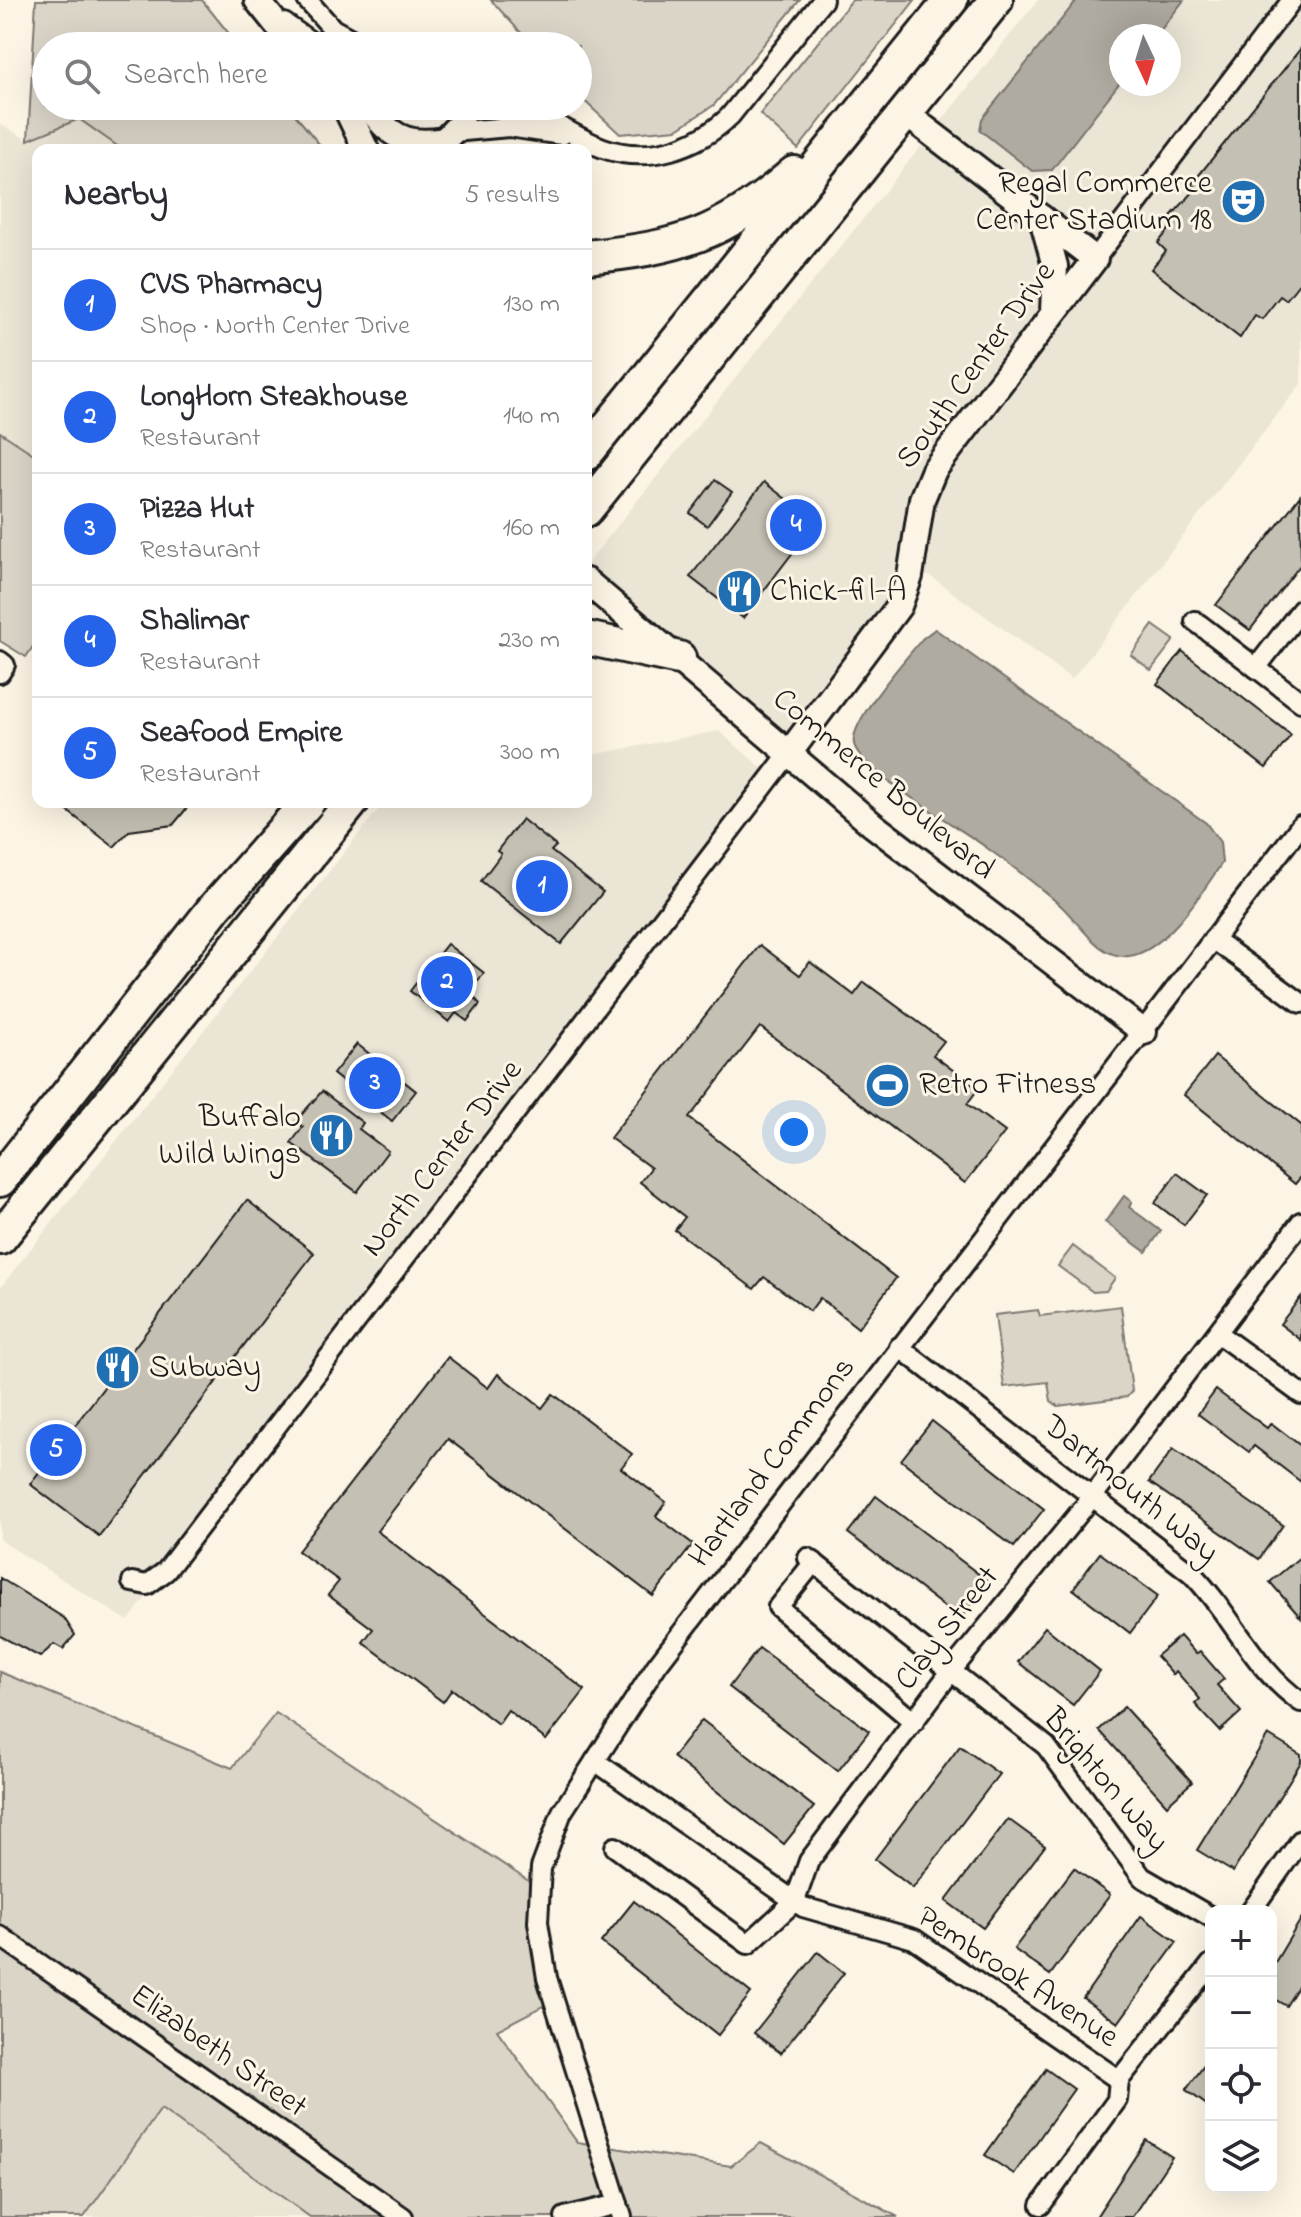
<!DOCTYPE html>
<html lang="en">
<head>
<meta charset="utf-8">
<style>
  body { margin:0; font-family:"Indie Flower",sans-serif; background:#f7f7f7; color:#2b2b33 }
  .controls { position:absolute; right:24px; bottom:24px; display:grid; overflow:hidden; border-radius:16px; box-shadow:0 8px 32px #0002 }
  .controls button { width:72px; height:72px; display:grid; place-items:center; padding:0; border:0; border-bottom:2px solid #e1e1e2; background:#fff; color:#2b2b33; font:40px sans-serif }
  .compass { position:absolute; left:1109px; top:24px; width:72px; height:72px; border-radius:50%; background:#fff; box-shadow:0 8px 32px #0002; rotate:176deg }
  .you { position:absolute; left:794px; top:1132px; width:28px; height:28px; margin:-20px; border:6px solid #fff; border-radius:50%; background:#1a73e8; box-shadow:0 0 0 12px #1a73e833 }
  .badge { display:grid; place-items:center; width:52px; height:52px; border-radius:50%; background:#2563eb; color:#fff; font-size:26px; font-weight:700 }
  .pin { position:absolute; translate:-50% -50%; border:4px solid #fff; box-shadow:0 2px 8px #0006 }
  .list { margin:0; padding:0; list-style:none }
  h2 { display:flex; justify-content:space-between; align-items:center; height:104px; margin:0; padding:0 32px; font-size:34px }
  h2 small { font-size:26px; font-weight:400; color:#7c7c81 }
  .list li { display:grid; grid-template-columns:52px 1fr auto; gap:24px; align-items:center; box-sizing:border-box; height:112px; padding:0 32px; border-top:2px solid #e1e1e2 }
  .list b { display:block; font-size:30px; white-space:nowrap }
  .list p { margin:0; font-size:26px; white-space:nowrap; color:#7c7c81 }
  .list em { font-size:26px; font-style:normal; color:#7c7c81 }
  .icon { flex:none; width:44px; height:44px; fill:none; stroke:currentColor; stroke-width:2; stroke-linecap:round; stroke-linejoin:round }
  .map { position:relative; flex:none; width:1301px; height:2217px; overflow:hidden }
  .search { position:absolute; background:#fff; box-shadow:0 8px 32px #0002; left:32px; top:32px; width:560px; height:88px; display:flex; align-items:center; gap:20px; box-sizing:border-box; padding:0 28px; border-radius:44px; color:#7c7c81; font-size:30px }
  .panel { position:absolute; background:#fff; box-shadow:0 8px 32px #0002; left:32px; top:144px; width:560px; height:664px; border-radius:16px }
  .map>svg:first-child { display:block }
</style>
</head>
<body>
<div class="map">
<svg width="1301" height="2217" viewBox="0 0 1301 2217">
  <rect width="100%" height="100%" fill="#fcf5e5"/>
  <filter id="ink" filterUnits="userSpaceOnUse"><feTurbulence type="fractalNoise" baseFrequency=".0125" numOctaves="2"/><feDisplacementMap in="SourceGraphic" scale="16" xChannelSelector="R" yChannelSelector="G"/><feConvolveMatrix kernelMatrix="1 2 1 2 8 2 1 2 1" color-interpolation-filters="sRGB"/></filter>
  <g filter="url(#ink)">
    <g fill="#ebe5d6" fill-rule="evenodd">
      <path d="M1038 0H1301V384L1072 679 930 576H910L790 752 586 582V565ZM1121 36H1169V84H1121Z"/>
      <path d="M80 119 123 150H38V457L0 432V124L28 140Z"/>
      <path d="M719 731 772 777 128 1621 0 1540V1288L384 802H586V756Z"/>
      <path d="M161 2108 310 2217H84Z"/>
    </g>
    <g fill="#dbd5c8" stroke="#7c7872" stroke-width="2">
      <path d="M36 0H202L239 46H46V106H288L324 150H123L79 119 28 140Z"/>
      <path d="M491 0H800L714 105 677 129 620 134 578 95V46H533Z"/>
      <path d="M852 0H915L798 149 760 114Z"/>
      <path d="M0 432 38 457V639L26 657 0 641Z"/>
      <path d="M1153 625 1174 640 1151 670 1131 655Z"/>
      <path d="M1073 1246 1115 1278 1106 1291 1093 1292 1058 1266Z"/>
      <path d="M1121 1306 1132 1391 1127 1397 1058 1406 1051 1401 1048 1382 1004 1387 995 1315 1038 1310 1040 1316Z"/>
      <path d="M0 1672 232 1768 276 1713 533 1884 547 2004 497 2030 577 2142 731 2166 761 2143 898 2217H310L161 2109 84 2217H0Z"/>
    </g>
    <g fill="#b0aba1" stroke="#75726c" stroke-width="2">
      <path d="M1077 0H1184L1156 36H1121V81L1052 170 1032 171 980 130 982 119Z"/>
      <path d="M935 629 1206 823 1220 842 1222 863C1203 891 1165 952 1129 956 1097 959 1079 921 1059 904 1037 885 1011 865 987 848 962 829 860 771 854 744 849 722 906 659 922 639Z"/>
      <path d="M1124 1196 1132 1202 1129 1207 1161 1231 1146 1252 1105 1222Z"/>
    </g>
    <g fill="#c4c0b3" stroke="#1c1c1c" stroke-width="2">
      <path d="M1301 48V281L1286 300 1280 296 1262 319 1255 315 1240 338 1151 269 1166 251 1158 243 1177 220 1171 216 1197 188 1191 185Z"/>
      <path d="M715 480 732 492 707 526 690 513Z"/>
      <path d="M764 482 816 522 743 618 690 577Z"/>
      <path d="M1300 496 1301 564 1250 630 1216 605Z"/>
      <path d="M1182 651 1291 735 1266 768 1157 684Z"/>
      <path d="M56 802H192L173 825 129 831 114 847Z"/>
      <path d="M522 819 556 846 551 851 603 892 561 944 481 881 501 854 497 851Z"/>
      <path d="M447 944 484 973 469 992 480 1004 467 1021 456 1013 449 1022 410 991Z"/>
      <path d="M760 945 800 975 810 962 854 995 864 982 944 1041 933 1055 978 1089 967 1104 1005 1132 965 1183 760 1027 689 1118 896 1278 858 1328 820 1298 810 1311 764 1277 754 1289 675 1230 685 1217 640 1182 651 1168 610 1138Z"/>
      <path d="M357 1044 416 1091 392 1121 333 1074Z"/>
      <path d="M1215 1056 1301 1125V1177L1295 1184 1184 1095Z"/>
      <path d="M322 1091 363 1123 359 1129 388 1151 357 1192 291 1143 303 1127 296 1121Z"/>
      <path d="M1177 1173 1207 1195 1184 1225 1155 1203Z"/>
      <path d="M247 1200 314 1253 99 1536 30 1484Z"/>
      <path d="M1301 1297V1340L1280 1324Z"/>
      <path d="M448 1357 488 1388 498 1374 542 1408 553 1394 632 1454 621 1468 666 1502 656 1516 693 1544 653 1596 448 1439 377 1531 585 1690 546 1740 508 1710 498 1724 452 1689 443 1702 363 1642 373 1629 328 1595 339 1581 298 1551Z"/>
      <path d="M1216 1390 1267 1428 1271 1423 1301 1446V1482L1254 1446 1249 1452 1198 1414Z"/>
      <path d="M932 1421 1044 1509 1014 1547 901 1460Z"/>
      <path d="M1173 1449 1283 1525 1259 1559 1149 1482Z"/>
      <path d="M876 1496 989 1582 960 1619 848 1533Z"/>
      <path d="M1100 1553 1158 1596 1130 1633 1073 1589Z"/>
      <path d="M1300 1557 1301 1559V1618L1270 1582Z"/>
      <path d="M0 1578 64 1618 75 1635 63 1649 54 1644 40 1657 0 1636Z"/>
      <path d="M1045 1627 1100 1671 1073 1705 1018 1662Z"/>
      <path d="M1180 1636 1196 1654 1200 1651 1224 1679 1217 1685 1241 1712 1220 1731 1195 1704 1200 1699 1176 1671 1173 1675 1156 1656Z"/>
      <path d="M759 1648 869 1731 838 1771 729 1687Z"/>
      <path d="M1124 1707 1192 1782 1167 1805 1099 1730Z"/>
      <path d="M702 1720 814 1807 784 1844 673 1757Z"/>
      <path d="M1268 1735 1301 1755V1762L1233 1872 1197 1850Z"/>
      <path d="M960 1746 999 1774 913 1888 875 1859Z"/>
      <path d="M1008 1819 1045 1846 983 1928 946 1901Z"/>
      <path d="M1074 1868 1110 1895 1050 1975 1014 1949Z"/>
      <path d="M634 1901 751 1993 718 2035 601 1942Z"/>
      <path d="M1141 1916 1177 1942 1118 2023 1083 1998Z"/>
      <path d="M1301 1919V1982L1286 2006 1271 1997V1969Z"/>
      <path d="M818 1952 844 1973 781 2053 754 2033Z"/>
      <path d="M1211 2056V2108L1186 2090Z"/>
      <path d="M1046 2069 1074 2089 1014 2174 985 2155Z"/>
      <path d="M1146 2140 1172 2157 1132 2217H1096Z"/>
    </g>
    <g fill="none" stroke-linecap="round" stroke-linejoin="round">
      <defs>
        <g id="street">
          <path d="M307 0 333 29 364 46"/>
          <path d="M284 23 317 46"/>
          <path d="M499 106C513 110 528 111 541 117 562 126 581 140 603 148 648 164 697 148 730 116L823 0"/>
          <path d="M453 132 509 127 562 135"/>
          <path d="M1095 259 1292 0"/>
          <path d="M1195 621 1301 702"/>
          <path d="M0 661 5 665 0 673"/>
          <path d="M1256 668 1301 610"/>
          <path d="M1213 939 1301 1003"/>
          <path d="M1217 1333 1301 1394"/>
          <path d="M899 1347 1191 1573C1232 1614 1253 1669 1301 1702"/>
          <path d="M808 1558 1046 1746 1142 1877 1211 1917"/>
          <path d="M814 1562 778 1607 914 1722"/>
          <path d="M132 1582 147 1585 166 1571 790 752"/>
          <path d="M595 1761 803 1907 914 1939 1119 2080"/>
          <path d="M615 1847 748 1944 795 1901 809 1861 952 1670 1093 1496 1301 1222"/>
          <path d="M1251 1911 1301 1840"/>
          <path d="M0 1936 403 2217"/>
          <path d="M1041 2205 1117 2100 1119 2080 1211 1964"/>
          <path d="M565 2217 618 2204"/>
          <path d="M622 2217 547 1978 538 1922 541 1868 562 1812 657 1665 1301 825"/>
        </g>
        <g id="secondary">
          <path d="M257 0 294 46"/>
          <path d="M345 106 366 150"/>
          <path d="M376 116C395 141 414 145 444 140"/>
          <path d="M435 150 459 125 466 106"/>
          <path d="M1042 218 1055 266 1053 312"/>
          <path d="M586 581 873 825 1144 1032"/>
          <path d="M790 752 899 606 910 576 922 499 934 470 1095 259 905 113"/>
        </g>
        <g id="highway">
          <path d="M586 257C679 248 723 235 794 173"/>
          <path d="M586 454 951 0"/>
          <path d="M586 510 996 0"/>
          <path d="M586 638 679 658"/>
          <path d="M0 1180 215 907 308 802"/>
          <path d="M0 1238 352 802"/>
        </g>
      </defs>
      <use href="#street" stroke="#1c1c1c" stroke-width="24"/>
      <use href="#secondary" stroke="#1c1c1c" stroke-width="30"/>
      <use href="#highway" stroke="#1c1c1c" stroke-width="38"/>
      <use href="#street" stroke="#fcf5e5" stroke-width="18"/>
      <use href="#secondary" stroke="#fcf5e5" stroke-width="24"/>
      <use href="#highway" stroke="#fcf5e5" stroke-width="32"/>
    </g>
  </g>
  <defs>
    <symbol id="theatre-disc" viewBox="-11 -11 22 22"><circle r="9.5" fill="#1f6fb2" stroke="#fcf5e5"/><path d="M-5-5.5Q0-4 5-5.5V0Q5 5 0 6Q-5 5-5 0ZM-3.3-2.5H-1v1.5H-3.3ZM1-2.5H3.3v1.5H1ZM-2.8 1Q0 5.5 2.8 1Z" fill="#fff"/></symbol>
    <symbol id="restaurant-disc" viewBox="-11 -11 22 22"><circle r="9.5" fill="#1f6fb2" stroke="#fcf5e5"/><path d="M-5-6h1v4h1v-4h1v4h1v-4h1v5L-1.5 .5V6h-2V.5L-5-1ZM5-6V6H3V1.5H1.5Q1.5-4 5-6Z" fill="#fff"/></symbol>
    <symbol id="stadium-disc" viewBox="-11 -11 22 22"><circle r="9.5" fill="#1f6fb2" stroke="#fcf5e5"/><path d="M0-5a6.5 5 0 1 0 0 10a6.5 5 0 1 0 0-10ZM-3.5-1.8h7v3.6h-7Z" fill="#fff"/></symbol>
  </defs>
  <g fill-rule="evenodd">
    <use href="#theatre-disc" x="1218" y="176" width="51" height="51"/>
    <use href="#restaurant-disc" x="714" y="566" width="51" height="51"/>
    <use href="#stadium-disc" x="862" y="1060" width="51" height="51"/>
    <use href="#restaurant-disc" x="306" y="1110" width="51" height="51"/>
    <use href="#restaurant-disc" x="92" y="1342" width="51" height="51"/>
  </g>
  <g text-anchor="middle" dominant-baseline="central" stroke-width="6" stroke-linejoin="round" paint-order="stroke">
    <g font-size="32" fill="#1c1c1c" stroke="#fcf5e5" text-anchor="start">
      <text x="1212" y="184" text-anchor="end">Regal Commerce<tspan x="1212" dy="37">Center Stadium 18</tspan></text>
      <text x="770" y="592">Chick-fil-A</text>
      <text x="919" y="1085">Retro Fitness</text>
      <text x="301" y="1118" text-anchor="end">Buffalo<tspan x="301" dy="37">Wild Wings</tspan></text>
      <text x="149" y="1368">Subway</text>
    </g>
    <g font-size="32" fill="#1c1c1c" stroke="#fcf5e5">
      <text transform="translate(977 366) rotate(-54)">South Center Drive</text>
      <text transform="translate(883 785) rotate(40)">Commerce Boulevard</text>
      <text transform="translate(443 1159) rotate(-52)">North Center Drive</text>
      <text transform="translate(773 1463) rotate(-53)">Hartland Commons</text>
      <text transform="translate(1130 1490) rotate(39)">Dartmouth Way</text>
      <text transform="translate(948 1629) rotate(-52)">Clay Street</text>
      <text transform="translate(1105 1781) rotate(50)">Brighton Way</text>
      <text transform="translate(1017 1978) rotate(33)">Pembrook Avenue</text>
      <text transform="translate(218 2052) rotate(35)">Elizabeth Street</text>
    </g>
  </g>
</svg>
<div class="controls">
<button>+</button>
<button>−</button>
<button><svg class="icon" aria-label="locate" viewBox="0 0 24 24"><circle cx="12" cy="12" r="6"/><path d="M12 2v4M12 18v4M2 12h4M18 12h4"/></svg></button>
<button><svg class="icon" aria-label="layers" viewBox="0 0 24 24"><path d="M12 4l9 5-9 5-9-5zM3 14l9 5 9-5"/></svg></button>
</div>
<svg class="compass" viewBox="-18 -18 36 36"><path d="M0-13l5 13h-10z" fill="#e53935"/><path d="M0 13l5-13h-10z" fill="#7c7c81"/></svg>
<div class="you"></div>
<div class="pin badge" style="left:542px;top:886px">1</div>
<div class="pin badge" style="left:447px;top:982px">2</div>
<div class="pin badge" style="left:375px;top:1083px">3</div>
<div class="pin badge" style="left:796px;top:525px">4</div>
<div class="pin badge" style="left:56px;top:1450px">5</div>
<div class="search"><svg class="icon" aria-label="search" viewBox="0 0 24 24"><circle cx="10" cy="10" r="6"/><path d="M15 15l6 6"/></svg>Search here</div>
<section class="panel">
<h2>Nearby<small>5 results</small></h2>
<ul class="list">
<li><span class="badge">1</span><div><b>CVS Pharmacy</b><p>Shop · North Center Drive</p></div><em>130 m</em></li>
<li><span class="badge">2</span><div><b>LongHorn Steakhouse</b><p>Restaurant</p></div><em>140 m</em></li>
<li><span class="badge">3</span><div><b>Pizza Hut</b><p>Restaurant</p></div><em>160 m</em></li>
<li><span class="badge">4</span><div><b>Shalimar</b><p>Restaurant</p></div><em>230 m</em></li>
<li><span class="badge">5</span><div><b>Seafood Empire</b><p>Restaurant</p></div><em>300 m</em></li>
</ul>
</section>
</div>
</body>
</html>
